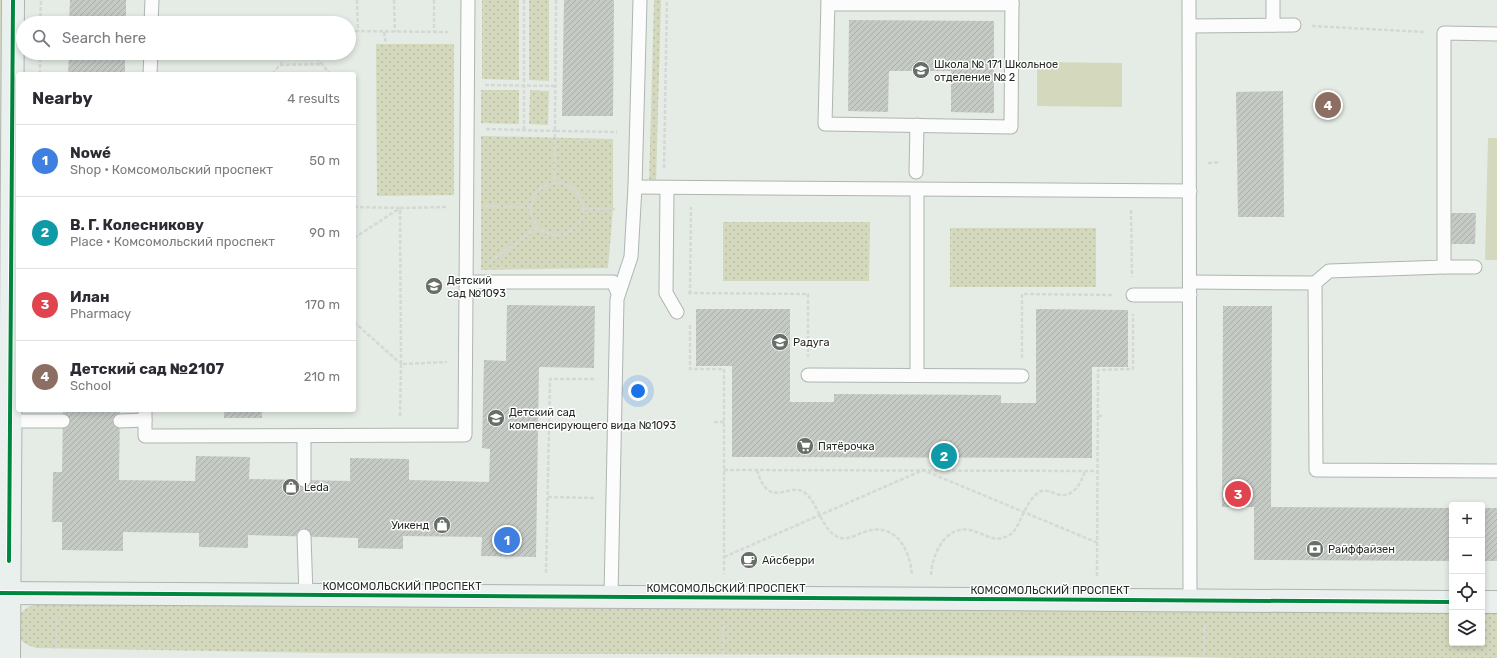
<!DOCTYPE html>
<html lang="en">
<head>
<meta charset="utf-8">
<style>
  body { margin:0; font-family:Rubik,sans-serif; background:#f7f7f7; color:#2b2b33 }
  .controls { position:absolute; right:12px; bottom:12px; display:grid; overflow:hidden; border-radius:4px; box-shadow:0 2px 6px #0003 }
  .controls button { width:36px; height:36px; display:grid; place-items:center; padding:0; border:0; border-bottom:1px solid #e1e1e2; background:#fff; color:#2b2b33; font:20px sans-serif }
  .you { position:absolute; left:638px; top:391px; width:14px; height:14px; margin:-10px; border:3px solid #fff; border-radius:50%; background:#1a73e8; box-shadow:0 0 0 6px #1a73e833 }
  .badge { display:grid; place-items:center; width:26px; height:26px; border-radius:50%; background:#686f69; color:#fff; font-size:13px; font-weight:700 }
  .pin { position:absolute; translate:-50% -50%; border:2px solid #fff; box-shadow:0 1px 4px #0006 }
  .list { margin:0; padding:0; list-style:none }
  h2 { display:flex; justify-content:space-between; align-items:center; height:52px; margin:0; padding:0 16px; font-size:17px }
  h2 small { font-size:13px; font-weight:400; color:#7c7c81 }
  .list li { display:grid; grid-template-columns:26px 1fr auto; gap:12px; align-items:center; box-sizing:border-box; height:72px; padding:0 16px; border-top:1px solid #e1e1e2 }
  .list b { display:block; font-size:15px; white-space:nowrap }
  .list p { margin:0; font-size:13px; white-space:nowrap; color:#7c7c81 }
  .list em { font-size:13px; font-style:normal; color:#7c7c81 }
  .icon { flex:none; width:22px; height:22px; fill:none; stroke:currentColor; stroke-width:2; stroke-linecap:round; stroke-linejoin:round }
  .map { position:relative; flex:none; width:1497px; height:658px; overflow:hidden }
  .search { position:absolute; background:#fff; box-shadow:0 2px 6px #0003; left:16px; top:16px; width:340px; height:44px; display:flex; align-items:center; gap:10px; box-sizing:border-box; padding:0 14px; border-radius:22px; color:#7c7c81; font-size:15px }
  .panel { position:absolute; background:#fff; box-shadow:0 2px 6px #0003; left:16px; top:72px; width:340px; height:340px; border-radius:4px }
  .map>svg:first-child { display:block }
</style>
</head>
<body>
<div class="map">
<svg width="1497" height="658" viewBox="0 0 1497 658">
  <defs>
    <pattern id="green-dots" width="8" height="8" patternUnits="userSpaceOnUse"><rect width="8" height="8" fill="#d4d9be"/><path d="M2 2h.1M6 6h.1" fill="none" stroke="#b6baa3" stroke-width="1.8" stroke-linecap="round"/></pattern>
    <pattern id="building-hatch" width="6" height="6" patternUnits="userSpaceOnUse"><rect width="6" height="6" fill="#c5cac5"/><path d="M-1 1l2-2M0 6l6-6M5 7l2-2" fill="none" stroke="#a9aea9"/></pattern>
  </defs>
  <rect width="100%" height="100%" fill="#e4ece5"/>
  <g fill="url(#green-dots)">
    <path d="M0 0H1L0 262Z"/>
    <path d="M482 0H519V80L482 79Z"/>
    <path d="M529 0H549V81L529 80Z"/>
    <path d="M654 0H661L656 184H649Z"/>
    <path d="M376 44H454V195L377 196Z"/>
    <path d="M481 90H519V124L481 123Z"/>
    <path d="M530 90 549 91 548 125 529 124Z"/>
    <path d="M481 136 613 139V209L608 268 481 270Z"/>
    <path d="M723 222H870L869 281H723Z"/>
    <rect x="950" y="228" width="146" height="59"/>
    <path d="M37 604 1452 612V643H1482V612H1497V658H1241L1140 656 323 653 36 648C31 646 26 645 22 641 16 634 16 617 23 611 27 607 32 605 37 604Z"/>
  </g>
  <g fill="#d4d9be">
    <path d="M1037 62 1122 63V107L1037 106Z"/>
    <path d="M1488 138H1497V260H1485Z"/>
  </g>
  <g fill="url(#building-hatch)">
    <path d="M70 0H126V23H69Z"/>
    <path d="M564 0H614L613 116H562Z"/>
    <path d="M849 20 994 21V113L951 112V71H889L888 112 848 111Z"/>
    <path d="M69 53H125V74H68Z"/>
    <path d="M1283 91 1284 217H1238L1236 92Z"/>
    <path d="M1448 213H1476L1475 244H1447Z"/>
    <path d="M507 305 595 306 594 368 539 367 536 557 481 556 482 537 403 536V549L358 548V538L248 535V548L199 547V533L123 532V551L62 550V522H52L53 472H62L63 410H120L119 480 195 481 196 456 250 457 249 479 350 481V458L409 459V480L489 482 490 449 482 448 484 360 506 361Z"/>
    <path d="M1223 306H1272L1271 507 1452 508V561L1254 560V507H1222Z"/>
    <path d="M696 309H790V402H834V394L1001 395V403H1036V309L1128 310V367H1092V458L732 457V366H696Z"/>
    <rect x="224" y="410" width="38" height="8"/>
    <rect x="1482" y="508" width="15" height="53"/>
  </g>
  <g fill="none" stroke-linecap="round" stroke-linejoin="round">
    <defs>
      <g id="lane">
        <path d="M828 0 825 124 1011 127 1012 0"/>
        <path d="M1189 0 1190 600"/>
        <path d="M828 4H1012"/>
        <path d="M151 23 152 0"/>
        <path d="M1273 25V0"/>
        <path d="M1190 26 1294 25"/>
        <path d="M150 74 151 53"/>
        <path d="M916 172 917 125"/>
        <path d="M635 187 1190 191"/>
        <path d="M667 188 666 293 677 312"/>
        <path d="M1444 267H1475"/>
        <path d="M466 282H613L618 293"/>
        <path d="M1190 282 1315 283 1329 271 1444 267V33L1497 34"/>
        <path d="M1315 283 1316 470 1497 471"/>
        <path d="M1133 295H1190"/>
        <path d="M808 375 1022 376"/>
        <path d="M917 375V190"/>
        <path d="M145 410V436L465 435 468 0"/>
        <path d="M10 421H63"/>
        <path d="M120 421 145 420"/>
        <path d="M304 480V436"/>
        <path d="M304 536 306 595"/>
        <path d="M611 596 617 299 631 257 635 187 640 0"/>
      </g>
      <g id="secondary">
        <path d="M0 593 1452 602"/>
        <path d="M1482 602H1497"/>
        <path d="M9 658 13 0"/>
      </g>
    </defs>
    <use href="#lane" stroke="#afb5b0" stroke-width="15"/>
    <use href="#secondary" stroke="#afb5b0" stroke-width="24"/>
    <g stroke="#d5d8d6" stroke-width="2.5" stroke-dasharray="4 2" stroke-linecap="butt">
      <path d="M357 0 358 32"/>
      <path d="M394 0 395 32"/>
      <path d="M434 0V32"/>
      <path d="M524 0V130"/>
      <path d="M556 0 555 131 617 132"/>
      <path d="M40 23 41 0"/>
      <path d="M1312 26 1425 32"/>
      <path d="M349 31 448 32"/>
      <path d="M384 32 386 44"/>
      <path d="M313 53 330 74"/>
      <path d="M280 65 322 64"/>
      <path d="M40 74V53"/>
      <path d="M272 74 284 60"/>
      <path d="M485 85 555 86"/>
      <path d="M486 129 555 131 554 182"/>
      <path d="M1208 163 1220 162"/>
      <path d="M664 168 667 0"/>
      <circle cx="557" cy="209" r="26"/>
      <path d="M485 206 531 207"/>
      <path d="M354 207 400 208"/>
      <path d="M583 209H615"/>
      <path d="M1131 210 1132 277"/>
      <path d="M354 238 400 208"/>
      <path d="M490 262 538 227"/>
      <path d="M688 293 808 294V357"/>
      <path d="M690 294 691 207"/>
      <path d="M354 322 400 363"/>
      <path d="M690 325V369H724V574"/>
      <path d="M1022 358V294L1114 295"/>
      <path d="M401 364 400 208 448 207"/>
      <path d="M400 416 401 364 447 362"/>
      <path d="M1098 416H1104"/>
      <path d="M714 422H724"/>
      <path d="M724 470 1098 471"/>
      <path d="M757 470C769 511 788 482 804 492 820 504 821 533 841 538 849 540 857 534 864 532 895 521 910 549 912 575"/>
      <path d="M548 497 595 498"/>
      <path d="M724 557 923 470 1098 543"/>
      <path d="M546 573 550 379H596"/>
      <path d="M931 575C932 555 945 525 970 530 980 532 992 541 1002 538 1005 537 1009 536 1011 534 1021 526 1024 503 1038 493 1045 487 1053 494 1061 495 1074 497 1082 481 1085 471"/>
      <path d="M1097 576 1098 370 1133 369V314"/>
      <path d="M56 649 57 617"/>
      <path d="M723 654V621"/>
      <path d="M1204 657 1205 624"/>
    </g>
    <use href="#lane" stroke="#fbfcfb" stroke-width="13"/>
    <use href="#secondary" stroke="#e9f0ee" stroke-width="22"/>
    <defs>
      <g id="cycleway">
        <path d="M9 561 13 0"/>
        <path d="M0 593 1452 602"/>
      </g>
    </defs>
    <use href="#cycleway" stroke="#fff" stroke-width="6"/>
    <use href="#cycleway" stroke="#00873e" stroke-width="4"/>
  </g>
  <defs>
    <symbol id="school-disc" viewBox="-11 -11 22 22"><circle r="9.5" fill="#686f69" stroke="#fff"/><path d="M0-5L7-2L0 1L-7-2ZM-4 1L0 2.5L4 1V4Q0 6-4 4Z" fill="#fff"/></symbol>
    <symbol id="supermarket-disc" viewBox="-11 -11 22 22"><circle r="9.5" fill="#686f69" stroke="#fff"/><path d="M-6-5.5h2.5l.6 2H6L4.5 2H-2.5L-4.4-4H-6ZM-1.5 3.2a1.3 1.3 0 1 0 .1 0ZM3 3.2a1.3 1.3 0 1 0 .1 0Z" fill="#fff"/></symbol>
    <symbol id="shop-disc" viewBox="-11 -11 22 22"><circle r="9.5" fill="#686f69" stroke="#fff"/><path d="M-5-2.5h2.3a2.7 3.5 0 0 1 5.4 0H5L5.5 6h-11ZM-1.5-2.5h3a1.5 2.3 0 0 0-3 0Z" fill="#fff"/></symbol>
    <symbol id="bank-disc" viewBox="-11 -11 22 22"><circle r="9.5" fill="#686f69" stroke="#fff"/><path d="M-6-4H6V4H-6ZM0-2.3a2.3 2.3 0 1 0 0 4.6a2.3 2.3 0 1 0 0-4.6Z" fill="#fff"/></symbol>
    <symbol id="cafe-disc" viewBox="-11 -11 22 22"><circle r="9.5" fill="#686f69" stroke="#fff"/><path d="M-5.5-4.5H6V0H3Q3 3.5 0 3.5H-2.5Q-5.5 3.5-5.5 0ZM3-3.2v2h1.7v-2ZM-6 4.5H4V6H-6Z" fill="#fff"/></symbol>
  </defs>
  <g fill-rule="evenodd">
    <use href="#school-disc" x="911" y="60" width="20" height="20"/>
    <use href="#school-disc" x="424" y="276" width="20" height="20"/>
    <use href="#school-disc" x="770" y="332" width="20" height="20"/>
    <use href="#school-disc" x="486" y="408" width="20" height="20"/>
    <use href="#supermarket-disc" x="795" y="436" width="20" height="20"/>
    <use href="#shop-disc" x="281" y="477" width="20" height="20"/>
    <use href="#shop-disc" x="432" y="515" width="20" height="20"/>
    <use href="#bank-disc" x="1305" y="539" width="20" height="20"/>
    <use href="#cafe-disc" x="739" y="550" width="20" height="20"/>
  </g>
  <g text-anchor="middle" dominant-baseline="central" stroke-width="3" stroke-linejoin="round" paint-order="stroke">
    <g font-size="11" fill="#262b26" stroke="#fff" text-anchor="start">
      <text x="934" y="64">Школа № 171 Школьное<tspan x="934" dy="13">отделение № 2</tspan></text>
      <text x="447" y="280">Детский<tspan x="447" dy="13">сад №1093</tspan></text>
      <text x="793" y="342">Радуга</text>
      <text x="509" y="412">Детский сад<tspan x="509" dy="13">компенсирующего вида №1093</tspan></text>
      <text x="818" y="446">Пятёрочка</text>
      <text x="304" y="487">Leda</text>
      <text x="429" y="525" text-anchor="end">Уикенд</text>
      <text x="1328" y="549">Райффайзен</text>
      <text x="762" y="560">Айсберри</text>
    </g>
    <g font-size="11" fill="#262b26" stroke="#fff">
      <text x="402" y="586">КОМСОМОЛЬСКИЙ ПРОСПЕКТ</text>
      <text x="726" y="588">КОМСОМОЛЬСКИЙ ПРОСПЕКТ</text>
      <text x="1050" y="590">КОМСОМОЛЬСКИЙ ПРОСПЕКТ</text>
    </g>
  </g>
</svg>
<div class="controls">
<button>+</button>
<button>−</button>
<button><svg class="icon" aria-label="locate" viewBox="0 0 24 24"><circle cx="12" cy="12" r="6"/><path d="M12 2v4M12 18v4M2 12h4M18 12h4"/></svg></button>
<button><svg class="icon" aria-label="layers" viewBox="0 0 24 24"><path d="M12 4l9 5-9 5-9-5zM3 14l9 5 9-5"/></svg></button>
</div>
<div class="you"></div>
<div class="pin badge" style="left:507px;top:540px;background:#3f7fe0">1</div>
<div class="pin badge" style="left:944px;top:456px;background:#0f9aa8">2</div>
<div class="pin badge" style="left:1238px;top:494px;background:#e0444e">3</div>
<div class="pin badge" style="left:1328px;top:105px;background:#8d6e63">4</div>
<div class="search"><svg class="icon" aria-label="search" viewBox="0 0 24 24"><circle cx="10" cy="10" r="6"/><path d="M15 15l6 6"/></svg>Search here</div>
<section class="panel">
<h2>Nearby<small>4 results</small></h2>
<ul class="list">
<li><span class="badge" style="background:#3f7fe0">1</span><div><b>Nowé</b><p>Shop · Комсомольский проспект</p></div><em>50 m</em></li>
<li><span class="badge" style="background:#0f9aa8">2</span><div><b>В. Г. Колесникову</b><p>Place · Комсомольский проспект</p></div><em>90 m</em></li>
<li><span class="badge" style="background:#e0444e">3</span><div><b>Илан</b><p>Pharmacy</p></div><em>170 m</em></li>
<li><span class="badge" style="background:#8d6e63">4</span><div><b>Детский сад №2107</b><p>School</p></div><em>210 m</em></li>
</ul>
</section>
</div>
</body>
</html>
